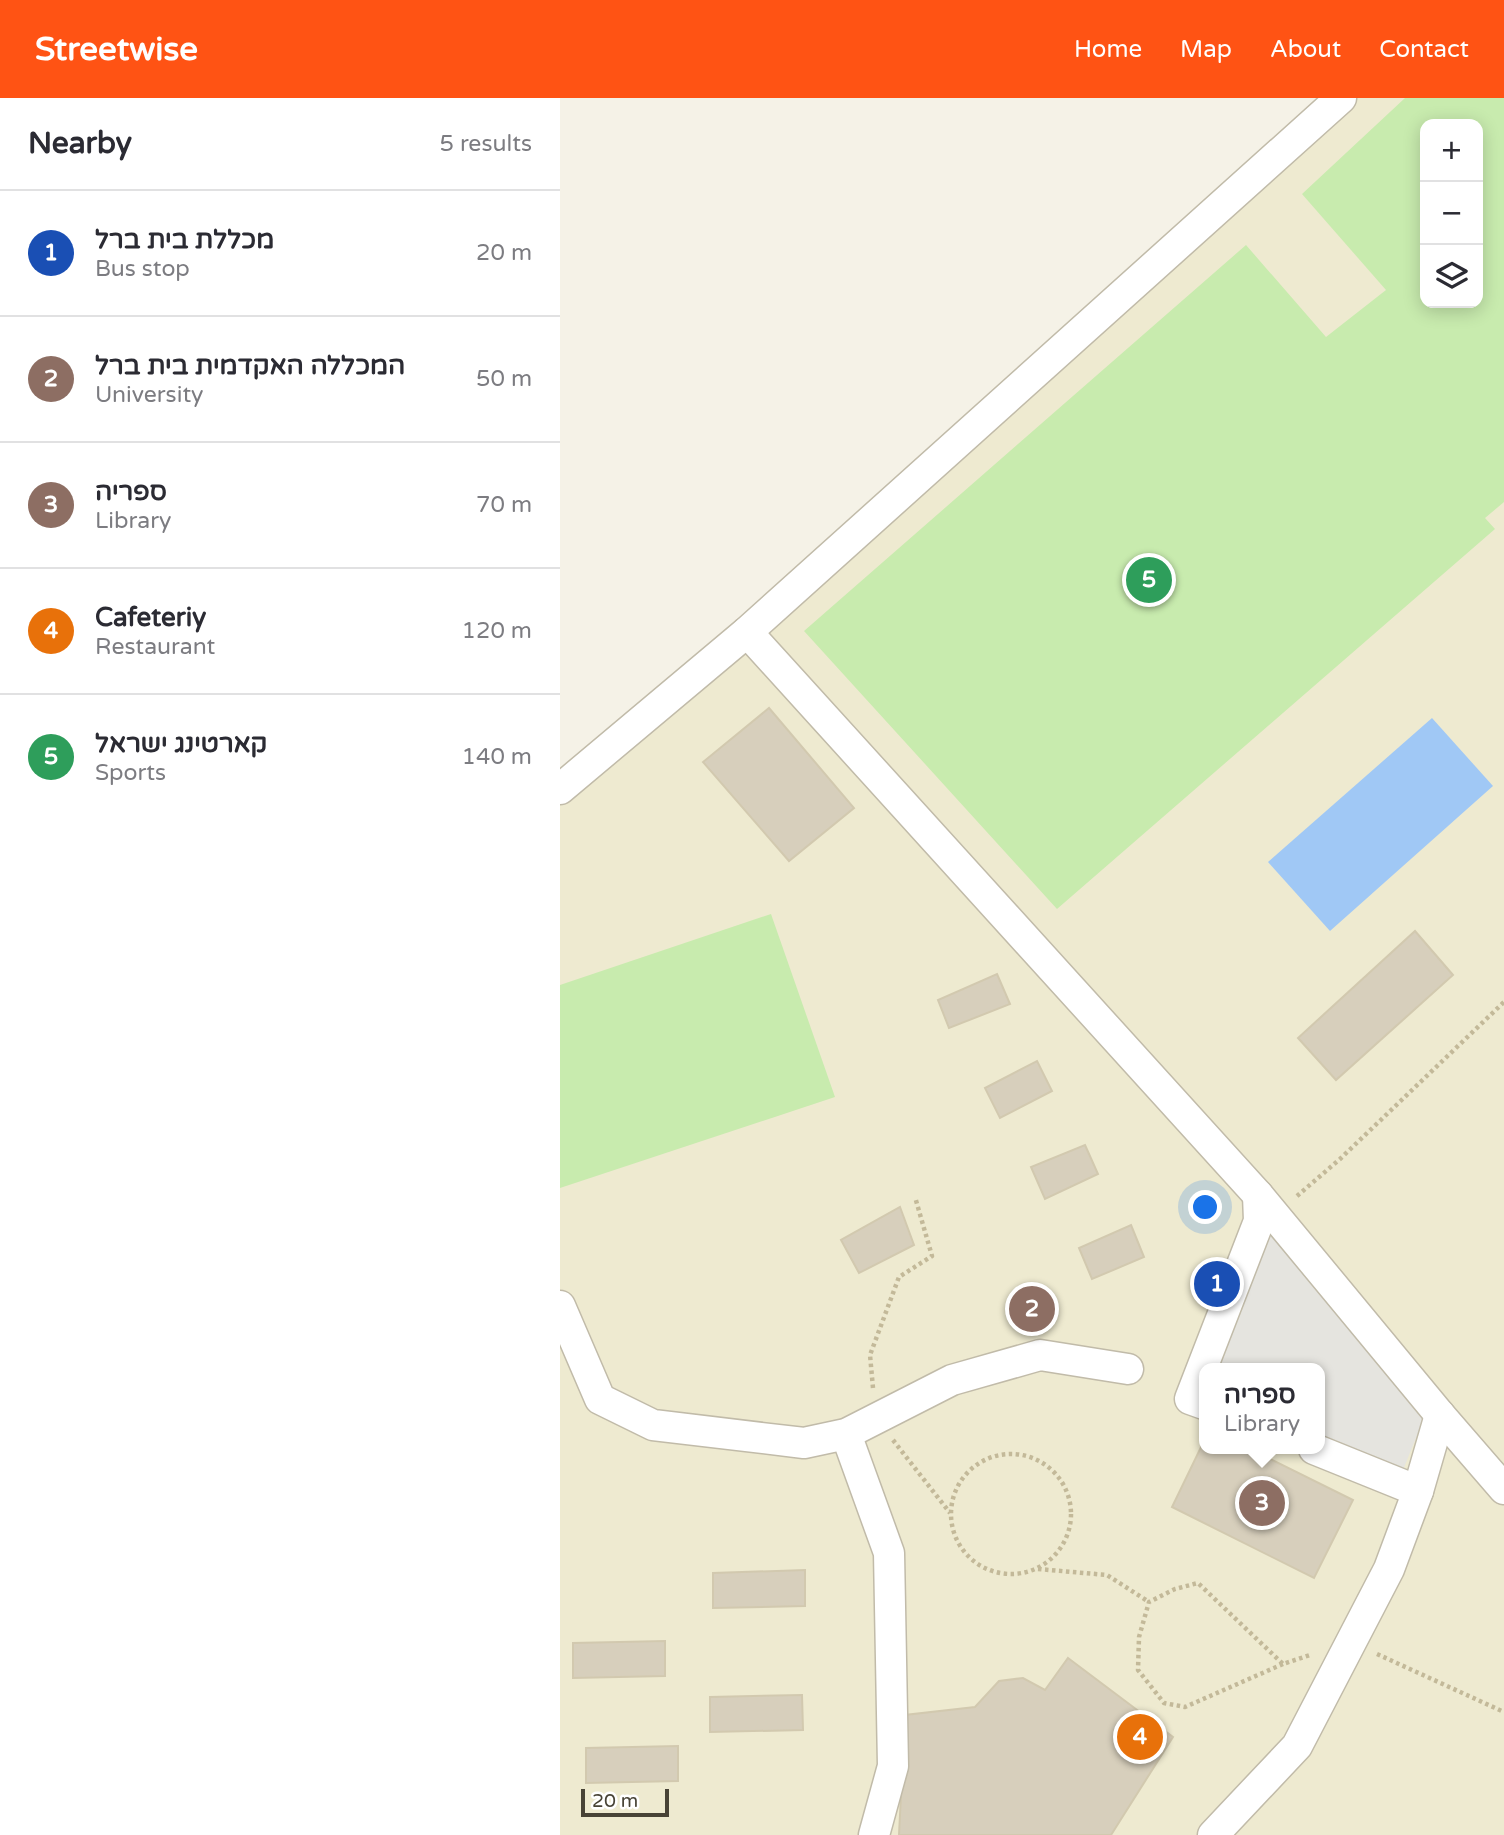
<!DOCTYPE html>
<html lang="en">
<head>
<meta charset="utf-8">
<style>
  body { margin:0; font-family:"Varela Round",Heebo,sans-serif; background:#f7f7f7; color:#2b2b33 }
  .controls { position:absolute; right:21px; top:21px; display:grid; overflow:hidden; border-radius:14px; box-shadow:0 4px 18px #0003 }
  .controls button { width:63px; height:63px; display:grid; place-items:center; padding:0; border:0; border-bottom:2px solid #e1e1e2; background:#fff; color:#2b2b33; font:35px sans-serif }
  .scale { position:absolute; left:21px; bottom:18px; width:88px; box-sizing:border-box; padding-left:7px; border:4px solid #484336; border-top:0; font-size:19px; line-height:24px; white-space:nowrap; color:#484336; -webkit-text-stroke:5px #fff; paint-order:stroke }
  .you { position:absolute; left:646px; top:1110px; width:24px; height:24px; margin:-18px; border:5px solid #fff; border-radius:50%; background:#1a73e8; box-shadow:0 0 0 10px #1a73e833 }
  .badge { display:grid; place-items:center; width:46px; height:46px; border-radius:50%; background:#ff5314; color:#fff; font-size:23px; font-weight:700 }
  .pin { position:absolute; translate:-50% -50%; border:4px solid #fff; box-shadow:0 2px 7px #0006 }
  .popup { position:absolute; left:639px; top:1265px; width:126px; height:91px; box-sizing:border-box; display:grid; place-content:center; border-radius:14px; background:#fff; filter:drop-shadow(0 2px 5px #0005); font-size:23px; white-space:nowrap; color:#7c7c81 }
  .popup b { font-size:26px; color:#2b2b33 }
  .popup::after { content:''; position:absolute; left:50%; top:100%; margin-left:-14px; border:14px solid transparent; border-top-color:#fff }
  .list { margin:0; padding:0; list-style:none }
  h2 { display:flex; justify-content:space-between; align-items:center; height:91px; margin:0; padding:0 28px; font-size:30px }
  h2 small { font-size:23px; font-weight:400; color:#7c7c81 }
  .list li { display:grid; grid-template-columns:46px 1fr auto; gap:21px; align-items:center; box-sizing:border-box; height:126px; padding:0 28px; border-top:2px solid #e1e1e2 }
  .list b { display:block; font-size:26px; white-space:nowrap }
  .list p { margin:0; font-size:23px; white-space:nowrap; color:#7c7c81 }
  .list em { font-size:23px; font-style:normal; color:#7c7c81 }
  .icon { flex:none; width:38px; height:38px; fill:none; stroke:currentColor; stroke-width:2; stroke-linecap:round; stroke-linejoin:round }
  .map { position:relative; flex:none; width:944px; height:1737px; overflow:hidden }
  header { display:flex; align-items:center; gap:42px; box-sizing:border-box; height:98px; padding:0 35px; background:#ff5314; color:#fff }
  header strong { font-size:33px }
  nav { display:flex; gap:38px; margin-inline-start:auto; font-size:24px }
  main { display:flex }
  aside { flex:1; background:#fff }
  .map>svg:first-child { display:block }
</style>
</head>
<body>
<header>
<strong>Streetwise</strong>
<nav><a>Home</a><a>Map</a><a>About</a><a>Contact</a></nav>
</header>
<main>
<aside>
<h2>Nearby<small>5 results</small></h2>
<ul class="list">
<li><span class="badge" style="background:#1a4fb4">1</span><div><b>מכללת בית ברל</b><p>Bus stop</p></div><em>20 m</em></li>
<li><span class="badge" style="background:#8d6e63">2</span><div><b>המכללה האקדמית בית ברל</b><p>University</p></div><em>50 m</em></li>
<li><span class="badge" style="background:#8d6e63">3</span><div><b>ספריה</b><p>Library</p></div><em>70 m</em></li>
<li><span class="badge" style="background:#e8710a">4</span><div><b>Cafeteriy</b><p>Restaurant</p></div><em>120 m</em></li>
<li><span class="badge" style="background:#2e9e5b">5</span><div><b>קארטינג ישראל</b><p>Sports</p></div><em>140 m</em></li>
</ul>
</aside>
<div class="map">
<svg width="944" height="1737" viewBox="0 0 944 1737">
  <rect width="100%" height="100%" fill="#f5f2e7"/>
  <path fill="#eeead0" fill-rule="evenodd" d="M788 0H944V1737H0V685ZM865 26H918V205H865ZM644 1270H760V1351H644Z"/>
  <g fill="#c8ebae" fill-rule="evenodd">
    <path d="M845 0H944V404L925 420 935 431 497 811 244 533 686 147 766 239 826 192 742 96ZM865 26H918V205H865Z"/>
    <path d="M211 816 275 999 0 1090V887Z"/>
  </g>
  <path fill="#e5e4df" d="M717 1119 875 1293 843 1372 760 1338V1270H658Z"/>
  <path fill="#a0c8f5" d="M872 620 933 688 770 833 708 764Z"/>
  <g fill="#d7cfbc" stroke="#d2c9af" stroke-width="2">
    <path d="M209 610 294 710 229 763 143 664Z"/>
    <path d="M855 833 893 877 776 982 738 940Z"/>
    <path d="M437 876 450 906 389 930 378 902Z"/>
    <path d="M477 963 492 993 440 1020 425 990Z"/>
    <path d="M525 1047 538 1076 485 1101 471 1069Z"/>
    <path d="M340 1109 354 1147 299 1175 281 1142Z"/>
    <path d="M571 1127 584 1159 532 1181 519 1150Z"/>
    <path d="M644 1343V1351H690L793 1402 754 1480 612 1409Z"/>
    <path d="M245 1472V1508L153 1510V1475Z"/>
    <path d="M105 1543V1578L13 1580V1545Z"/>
    <path d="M508 1560 613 1639 551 1737H339L345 1617 415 1609 439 1583 463 1580 485 1592Z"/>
    <path d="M242 1597 243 1632 150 1634V1599Z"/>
    <path d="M118 1648V1683L26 1685V1650Z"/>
  </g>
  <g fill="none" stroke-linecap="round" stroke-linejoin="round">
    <defs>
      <g id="minor">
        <path d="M187 534 698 1097 880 1317 944 1391"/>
        <path d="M0 691 187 534 781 0"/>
        <path d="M0 1208 40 1301 93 1327 244 1345 286 1336 392 1282 480 1257 568 1271"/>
        <path d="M644 1306 630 1301 699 1123 698 1097"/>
        <path d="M286 1336 329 1455 333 1668 314 1737"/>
        <path d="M754 1351 858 1393"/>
        <path d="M653 1737 737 1648 829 1471 858 1393 880 1317"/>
      </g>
    </defs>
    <use href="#minor" stroke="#c1bba9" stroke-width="33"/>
    <g stroke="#c3b999" stroke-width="4.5" stroke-dasharray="3.5 3.5" stroke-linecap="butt">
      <path d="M737 1098 780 1061 944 904"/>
      <path d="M313 1290 310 1257 339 1179 372 1158 355 1099"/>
      <path d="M333 1342 390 1415"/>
      <circle cx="451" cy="1416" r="60"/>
      <path d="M478 1471 547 1477 589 1504"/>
      <path d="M817 1556 944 1614"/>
      <path d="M723 1566 625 1609 604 1605 578 1572 579 1539 589 1504 615 1491 638 1485 723 1566 750 1557"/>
    </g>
    <use href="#minor" stroke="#fff" stroke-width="30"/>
  </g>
</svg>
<div class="controls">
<button>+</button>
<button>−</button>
<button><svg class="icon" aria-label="layers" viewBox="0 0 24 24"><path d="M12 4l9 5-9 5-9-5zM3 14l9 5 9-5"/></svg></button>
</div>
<div class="scale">20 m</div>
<div class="you"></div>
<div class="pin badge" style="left:657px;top:1186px;background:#1a4fb4">1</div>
<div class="pin badge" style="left:472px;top:1211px;background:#8d6e63">2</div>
<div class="pin badge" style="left:702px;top:1405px;background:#8d6e63">3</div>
<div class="popup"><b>ספריה</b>Library</div>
<div class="pin badge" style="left:580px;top:1639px;background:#e8710a">4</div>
<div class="pin badge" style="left:589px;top:482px;background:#2e9e5b">5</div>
</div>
</main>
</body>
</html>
